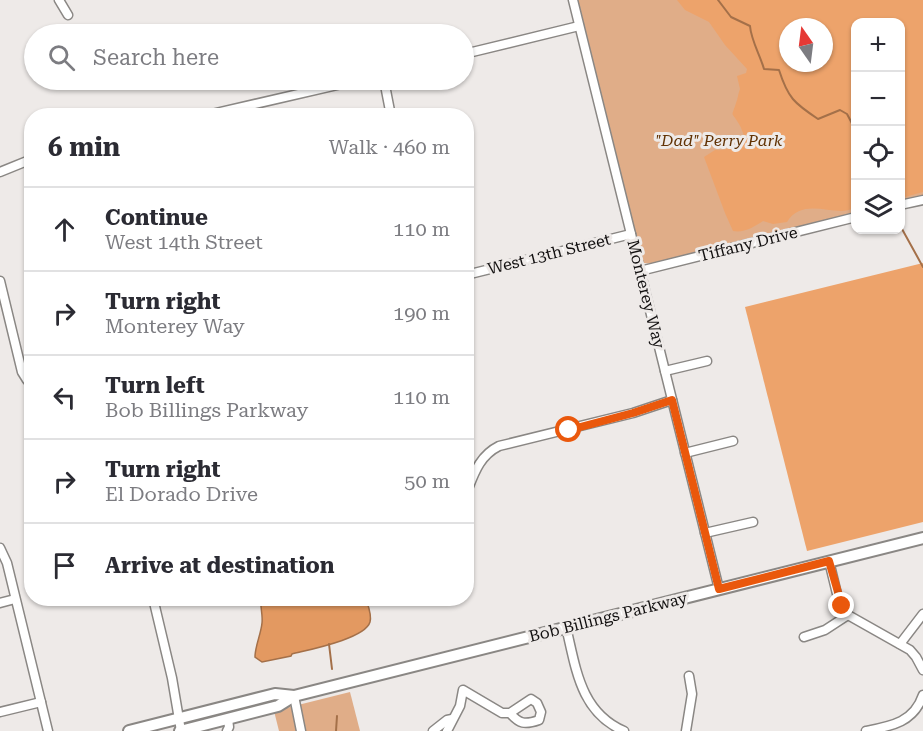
<!DOCTYPE html>
<html lang="en">
<head>
<meta charset="utf-8">
<style>
  body { margin:0; font-family:"Roboto Serif",serif; background:#f2f2f3; color:#2b2b33 }
  .controls { position:absolute; right:18px; top:18px; display:grid; overflow:hidden; border-radius:12px; box-shadow:0 2px 4px #0004 }
  .controls button { width:54px; height:54px; display:grid; place-items:center; padding:0; border:0; border-bottom:2px solid #e1e1e2; background:#fff; color:#2b2b33; font:30px sans-serif }
  .compass { position:absolute; left:779px; top:18px; width:54px; height:54px; border-radius:50%; background:#fff; box-shadow:0 2px 4px #0004; rotate:346deg }
  .stop { position:absolute; width:18px; height:18px; margin:-14px; border:4px solid #ea580c; border-radius:50%; background:#fff }
  .stop.end { background:#ea580c; border-color:#fff; box-shadow:0 2px 6px #0008 }
  .list { margin:0; padding:0; list-style:none }
  h2 { display:flex; justify-content:space-between; align-items:center; height:78px; margin:0; padding:0 24px; font-size:26px }
  h2 small { font-size:20px; font-weight:400; color:#7c7c81 }
  .list li { display:grid; grid-template-columns:39px 1fr auto; gap:18px; align-items:center; box-sizing:border-box; height:84px; padding:0 24px; border-top:2px solid #e1e1e2 }
  .list b { display:block; font-size:22px; white-space:nowrap }
  .list p { margin:0; font-size:20px; white-space:nowrap; color:#7c7c81 }
  .list em { font-size:20px; font-style:normal; color:#7c7c81 }
  .icon { flex:none; width:33px; height:33px; fill:none; stroke:currentColor; stroke-width:2; stroke-linecap:round; stroke-linejoin:round }
  .map { position:relative; flex:none; width:923px; height:731px; overflow:hidden }
  .search { position:absolute; background:#fff; box-shadow:0 2px 4px #0004; left:24px; top:24px; width:450px; height:66px; display:flex; align-items:center; gap:15px; box-sizing:border-box; padding:0 21px; border-radius:33px; color:#7c7c81; font-size:22px }
  .panel { position:absolute; background:#fff; box-shadow:0 2px 4px #0004; left:24px; top:108px; width:450px; height:498px; border-radius:24px }
  .map>svg:first-child { display:block }
</style>
</head>
<body>
<div class="map">
<svg width="923" height="731" viewBox="0 0 923 731">
  <rect width="100%" height="100%" fill="#eeeae8"/>
  <g fill="#e0ad88" fill-rule="evenodd">
    <path d="M578 0H923V196L901 202 900 22H856L855 213 653 264 644 263 642 259ZM788 27H824V63H788Z"/>
    <path d="M350 692 360 731H279L274 711Z"/>
  </g>
  <g fill="#eda36b" fill-rule="evenodd">
    <path d="M677 0H923V192L901 198 900 22H856L855 208C851 209 846 211 841 211 823 211 800 201 787 222L773 224 763 221C754 227 744 233 733 231L725 213 704 157 715 150C727 151 738 147 745 137 742 133 742 128 739 124 731 110 731 119 736 103 738 98 738 94 740 89L737 76 746 73 747 69 725 45 709 22 685 10ZM788 27H824V63H788Z"/>
    <path d="M923 263V522L807 551 745 307Z"/>
  </g>
  <path fill="#e39961" stroke="#a47049" stroke-width="1.5" d="M261 599H366C368 605 372 615 370 622 365 639 307 650 292 654L291 656 262 662 255 657C255 646 261 634 262 623 263 615 260 607 261 599Z"/>
  <g fill="none" stroke-linecap="round" stroke-linejoin="round">
    <g stroke="#a47049" stroke-width="2">
      <path d="M718 0 731 17 750 26C751 40 760 55 764 69L779 70C788 98 794 103 818 119L840 110 847 114 856 131"/>
      <path d="M902 229 923 267"/>
      <path d="M329 644 332 669"/>
      <path d="M336 731 337 716"/>
    </g>
    <defs>
      <g id="minor">
        <path d="M59 0 68 15"/>
        <path d="M573 0 719 589"/>
        <path d="M464 54 579 26"/>
        <path d="M384 80 391 116"/>
        <path d="M203 116 359 80"/>
        <path d="M0 172 32 159"/>
        <path d="M900 205 923 200"/>
        <path d="M640 271 856 217"/>
        <path d="M466 275 631 234"/>
        <path d="M0 281 22 372 27 380 32 381"/>
        <path d="M665 371 707 361"/>
        <path d="M685 453 733 441"/>
        <path d="M466 494C474 474 479 456 499 446L633 413 672 400"/>
        <path d="M705 533 753 522"/>
        <path d="M0 548 7 563 48 731"/>
        <path d="M829 561 838 598 848 615 910 650 916 657 923 670"/>
        <path d="M153 598 172 678 181 731"/>
        <path d="M0 603 15 599"/>
        <path d="M566 627C576 668 580 712 624 731"/>
        <path d="M804 637 825 630 848 615"/>
        <path d="M900 644 923 614"/>
        <path d="M294 696 301 731"/>
        <path d="M0 712 41 702"/>
        <path d="M227 731 229 727 228 719"/>
        <path d="M433 731 447 720 452 719"/>
        <path d="M447 731 460 706 463 690 502 713H510L531 699 537 703 541 712 539 720C525 725 519 724 510 713"/>
        <path d="M686 731 692 694 689 676"/>
        <path d="M866 731C892 726 914 722 923 695"/>
      </g>
      <g id="major">
        <path d="M129 731 275 694 294 696"/>
        <path d="M180 731 278 706 294 696 923 538"/>
      </g>
    </defs>
    <use href="#minor" stroke="#8a8784" stroke-width="11"/>
    <use href="#major" stroke="#8a8784" stroke-width="14"/>
    <use href="#minor" stroke="#fff" stroke-width="8"/>
    <use href="#major" stroke="#fff" stroke-width="10"/>
  </g>
  <g fill="none" stroke-linecap="round" stroke-linejoin="round">
    <path stroke="#ea580c" stroke-width="8" d="M569 430 633 413 672 400 719 589 829 561 842 606"/>
  </g>
  <g text-anchor="middle" dominant-baseline="central" stroke-width="6" stroke-linejoin="round" paint-order="stroke">
    <g font-size="16" font-style="italic" fill="#613204" stroke="#eeeae8">
      <text x="719" y="140">"Dad" Perry Park</text>
    </g>
    <g font-size="16" fill="#121010" stroke="#eeeae8">
      <text transform="translate(748 244) rotate(-14)">Tiffany Drive</text>
      <text transform="translate(549 254) rotate(-14)">West 13th Street</text>
      <text transform="translate(646 294) rotate(76)">Monterey Way</text>
      <text transform="translate(608 617) rotate(-14)">Bob Billings Parkway</text>
    </g>
  </g>
</svg>
<div class="controls">
<button>+</button>
<button>−</button>
<button><svg class="icon" aria-label="locate" viewBox="0 0 24 24"><circle cx="12" cy="12" r="6"/><path d="M12 2v4M12 18v4M2 12h4M18 12h4"/></svg></button>
<button><svg class="icon" aria-label="layers" viewBox="0 0 24 24"><path d="M12 4l9 5-9 5-9-5zM3 14l9 5 9-5"/></svg></button>
</div>
<svg class="compass" viewBox="-18 -18 36 36"><path d="M0-13l5 13h-10z" fill="#e53935"/><path d="M0 13l5-13h-10z" fill="#7c7c81"/></svg>
<div class="stop" style="left:569px;top:430px"></div>
<div class="stop end" style="left:842px;top:606px"></div>
<div class="search"><svg class="icon" aria-label="search" viewBox="0 0 24 24"><circle cx="10" cy="10" r="6"/><path d="M15 15l6 6"/></svg>Search here</div>
<section class="panel">
<h2>6 min<small>Walk · 460 m</small></h2>
<ul class="list">
<li><svg class="icon" aria-label="ahead" viewBox="0 0 24 24"><path d="M12 20V5M6 11l6-6 6 6"/></svg><div><b>Continue</b><p>West 14th Street</p></div><em>110 m</em></li>
<li><svg class="icon" aria-label="right" viewBox="0 0 24 24"><path d="M7 20v-9h11M14 6l5 5-5 5"/></svg><div><b>Turn right</b><p>Monterey Way</p></div><em>190 m</em></li>
<li><svg class="icon" aria-label="left" viewBox="0 0 24 24"><path d="M17 20v-9H6M10 6l-5 5 5 5"/></svg><div><b>Turn left</b><p>Bob Billings Parkway</p></div><em>110 m</em></li>
<li><svg class="icon" aria-label="right" viewBox="0 0 24 24"><path d="M7 20v-9h11M14 6l5 5-5 5"/></svg><div><b>Turn right</b><p>El Dorado Drive</p></div><em>50 m</em></li>
<li><svg class="icon" aria-label="arrive" viewBox="0 0 24 24"><path d="M6 21V4h12l-3 4 3 4H6"/></svg><div><b>Arrive at destination</b></div></li>
</ul>
</section>
</div>
</body>
</html>
